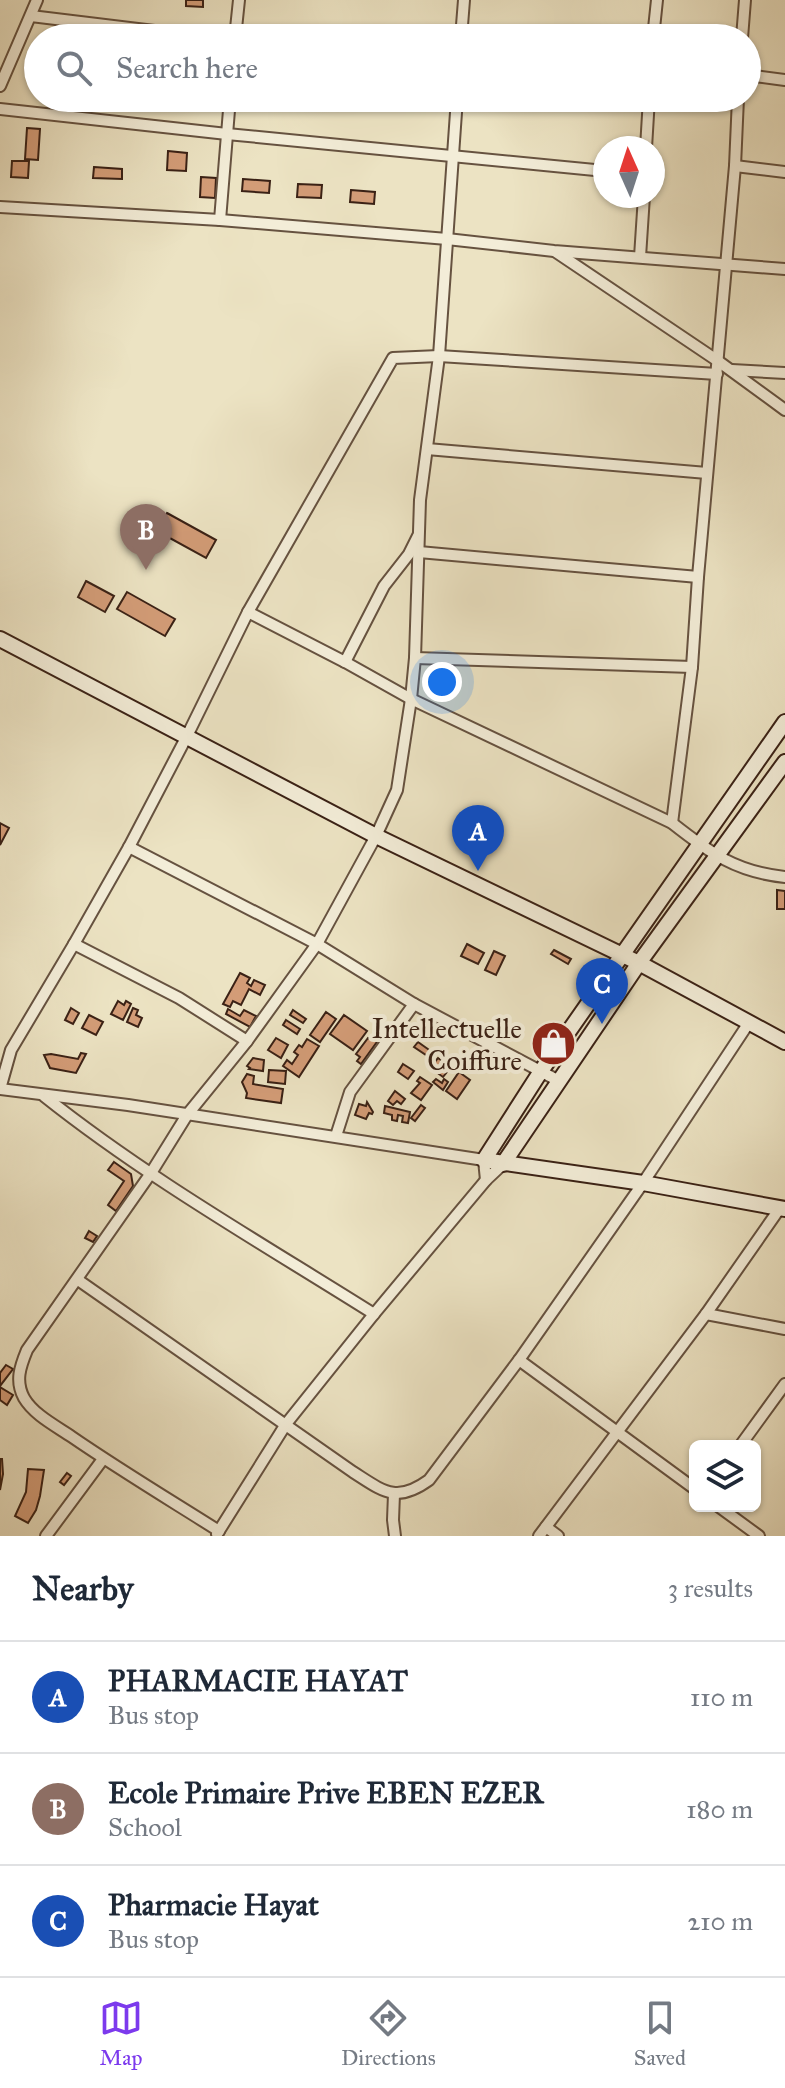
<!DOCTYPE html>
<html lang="en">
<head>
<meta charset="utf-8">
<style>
  body { margin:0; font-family:"IM FELL Great Primer",serif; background:#f2f2f3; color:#1f2937 }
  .controls { position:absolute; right:24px; bottom:24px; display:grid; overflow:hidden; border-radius:12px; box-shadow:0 2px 6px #0004 }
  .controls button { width:72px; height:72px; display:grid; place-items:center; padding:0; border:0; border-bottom:2px solid #e0e1e3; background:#fff; color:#1f2937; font:40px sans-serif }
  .compass { position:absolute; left:593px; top:136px; width:72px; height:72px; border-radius:50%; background:#fff; box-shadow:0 2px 6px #0004; rotate:357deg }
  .you { position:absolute; left:442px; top:682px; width:28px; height:28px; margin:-20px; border:6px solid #fff; border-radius:50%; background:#1a73e8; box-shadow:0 0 0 12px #1a73e833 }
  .badge { display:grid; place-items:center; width:52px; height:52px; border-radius:50%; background:#7c3aed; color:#fff; font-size:26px; font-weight:700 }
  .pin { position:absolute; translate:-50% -66px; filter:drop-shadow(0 2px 4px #0008) }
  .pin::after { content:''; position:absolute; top:42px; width:28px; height:24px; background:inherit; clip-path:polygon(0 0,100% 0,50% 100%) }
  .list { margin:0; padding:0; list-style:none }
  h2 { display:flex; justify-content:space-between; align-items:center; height:104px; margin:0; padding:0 32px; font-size:34px }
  h2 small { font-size:26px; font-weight:400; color:#747a83 }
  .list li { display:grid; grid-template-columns:52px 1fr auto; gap:24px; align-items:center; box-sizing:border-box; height:112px; padding:0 32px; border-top:2px solid #e0e1e3 }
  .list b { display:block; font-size:30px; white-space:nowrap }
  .list p { margin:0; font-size:26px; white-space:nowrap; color:#747a83 }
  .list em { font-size:26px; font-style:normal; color:#747a83 }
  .icon { flex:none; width:44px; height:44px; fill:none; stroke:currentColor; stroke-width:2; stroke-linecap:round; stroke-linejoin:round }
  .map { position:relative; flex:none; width:785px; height:1536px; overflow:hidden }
  .search { position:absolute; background:#fff; box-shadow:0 2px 6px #0004; left:24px; right:24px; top:24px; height:88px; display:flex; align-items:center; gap:20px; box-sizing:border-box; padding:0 28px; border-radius:44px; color:#747a83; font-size:30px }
  .sheet { height:440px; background:#fff }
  nav { display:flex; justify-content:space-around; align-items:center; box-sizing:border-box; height:112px; border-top:2px solid #e0e1e3; background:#fff; font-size:22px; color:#747a83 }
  nav a { display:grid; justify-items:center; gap:4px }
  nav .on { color:#7c3aed }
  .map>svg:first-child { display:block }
</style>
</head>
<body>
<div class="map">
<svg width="785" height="1536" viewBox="0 0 785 1536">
  <rect width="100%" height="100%" fill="#ece3c3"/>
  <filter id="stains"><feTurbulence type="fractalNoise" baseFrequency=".0025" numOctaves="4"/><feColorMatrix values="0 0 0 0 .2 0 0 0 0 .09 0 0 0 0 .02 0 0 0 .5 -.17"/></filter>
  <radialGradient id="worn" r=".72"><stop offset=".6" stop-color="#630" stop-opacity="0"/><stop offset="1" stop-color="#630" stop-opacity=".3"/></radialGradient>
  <g fill="#d39c77" stroke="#3a2115" stroke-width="2">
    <path d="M186 0H203V7L186 6Z"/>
    <path d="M27 128 40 129 38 160 25 159Z"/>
    <path d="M168 151 187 153 186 171 167 170Z"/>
    <path d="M12 161H29L28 178 11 177Z"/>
    <path d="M94 167 122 169V179L93 178Z"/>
    <path d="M201 177 216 178 215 198 200 197Z"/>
    <path d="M243 179 270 181 269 193 242 191Z"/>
    <path d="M298 184 322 185 321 198 297 197Z"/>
    <path d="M351 190 375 192 374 204 350 202Z"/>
    <path d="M167 513 216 540 206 558 157 531Z"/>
    <path d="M86 581 114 596 105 612 78 597Z"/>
    <path d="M127 592 175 619 165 636 117 609Z"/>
    <path d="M0 823 9 828 0 845Z"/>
    <path d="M777 890 785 891V909H777Z"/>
    <path d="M467 944 484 953 478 964 461 956Z"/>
    <path d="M554 950 571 959 568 964 551 954Z"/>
    <path d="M494 951 505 956 496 975 485 970Z"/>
    <path d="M240 973 250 978 247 983 251 986 254 980 265 985 260 995 249 989 241 1005 233 1001 230 1007 223 1004Z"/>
    <path d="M118 1001 124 1005 126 1001 131 1004 123 1020 111 1014Z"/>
    <path d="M71 1008 79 1013 73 1024 65 1020Z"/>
    <path d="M133 1008 138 1010 136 1015 142 1018 138 1027 127 1022Z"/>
    <path d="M228 1009 240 1016 244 1010 256 1016 250 1027 226 1014Z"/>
    <path d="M293 1010 306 1019 303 1023 290 1015Z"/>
    <path d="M326 1012 336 1019 320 1042 310 1035Z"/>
    <path d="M89 1015 103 1022 96 1035 82 1028Z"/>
    <path d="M344 1015 367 1031 353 1050 330 1034Z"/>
    <path d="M428 1019 437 1024 434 1030 425 1025Z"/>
    <path d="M286 1020 300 1029 297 1034 283 1025Z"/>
    <path d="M373 1035 379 1039 361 1064 357 1061 360 1057 356 1054 368 1038 370 1039Z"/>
    <path d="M276 1038 288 1045 281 1058 268 1050Z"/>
    <path d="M307 1039 319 1046 299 1077 283 1066 287 1060 292 1064 298 1055 294 1052 299 1045 302 1047Z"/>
    <path d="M418 1042 432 1052 429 1057 414 1047Z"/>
    <path d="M81 1053 86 1054 76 1073 50 1068 44 1055 51 1054 78 1059Z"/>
    <path d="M253 1058 264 1060 263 1071 249 1069 250 1068 247 1066Z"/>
    <path d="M438 1058 451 1067 443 1077 428 1066 431 1063 433 1064Z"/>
    <path d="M403 1064 414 1071 408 1079 398 1072Z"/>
    <path d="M269 1070 286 1071 285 1084 268 1082Z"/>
    <path d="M459 1072 470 1080 457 1099 446 1091Z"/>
    <path d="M247 1074 254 1076 253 1084 283 1089 281 1103 246 1098 247 1093 242 1082Z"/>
    <path d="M420 1077 432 1085 421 1100 411 1093 420 1083 417 1081Z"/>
    <path d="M436 1079 442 1083 444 1079 448 1082 443 1090 433 1082Z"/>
    <path d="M395 1091 405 1099 401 1104 397 1101 393 1105 388 1101Z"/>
    <path d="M367 1102 373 1112 372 1114 369 1113 366 1119 355 1115 359 1104 366 1106Z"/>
    <path d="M421 1105 425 1108 415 1121 411 1118Z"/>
    <path d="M385 1106 410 1112 408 1123 402 1122 403 1116 398 1115 397 1121 392 1120V1115L384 1113Z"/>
    <path d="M114 1162 131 1174 133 1186 116 1211 108 1205 124 1181 108 1170Z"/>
    <path d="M89 1231 97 1236 93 1242 85 1238Z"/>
    <path d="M6 1365 13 1369 0 1386V1373Z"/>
    <path d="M0 1387 13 1395 7 1405 0 1400Z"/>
    <path d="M0 1459H2L3 1474 0 1490Z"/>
    <path d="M28 1469 44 1470 40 1496 36 1510 28 1523 15 1516 26 1492Z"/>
    <path d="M67 1473 71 1476 64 1485 60 1482Z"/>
  </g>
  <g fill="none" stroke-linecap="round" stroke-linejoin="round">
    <defs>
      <g id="street">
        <path d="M31 16 212 38"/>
        <path d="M235 38 239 0"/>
        <path d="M461 38 464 0"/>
        <path d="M653 38 657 0"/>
        <path d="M742 38 745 0"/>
        <path d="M747 75 785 80"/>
        <path d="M0 86 37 0"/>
        <path d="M0 109 227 134 605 171"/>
        <path d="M646 148 649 98"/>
        <path d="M735 166 785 172"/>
        <path d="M0 207 220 220 447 239 554 251 785 269"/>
        <path d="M220 220 230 98"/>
        <path d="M556 252 718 361 785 410"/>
        <path d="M640 257 644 196"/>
        <path d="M732 370 785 373"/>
        <path d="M427 449 707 473"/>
        <path d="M419 552 698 577"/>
        <path d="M248 612 345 662 411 699 672 823C710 853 736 872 785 877"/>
        <path d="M415 658 692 667"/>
        <path d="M345 662 384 586 409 554 418 536"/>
        <path d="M672 823 692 667 698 577 735 166 738 98"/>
        <path d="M129 847 317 944 414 1004 559 1081"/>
        <path d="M74 944 179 998 247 1041"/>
        <path d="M0 1089 11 1050 74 944 129 847 187 736 248 612 393 358 439 356 717 374"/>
        <path d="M0 1089 128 1105 484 1160 486 1180"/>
        <path d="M44 1096C147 1178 263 1244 374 1314"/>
        <path d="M336 1136 350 1092 414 1004"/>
        <path d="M78 1280 353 1472C383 1491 396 1504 429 1480L519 1360 643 1183 748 1024"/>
        <path d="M706 1314 785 1329"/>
        <path d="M519 1360 695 1489"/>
        <path d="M740 1446 785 1384"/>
        <path d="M394 1494 393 1520 395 1536"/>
        <path d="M718 1506 759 1536"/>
        <path d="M546 1527 558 1536"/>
        <path d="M219 1531C170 1500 120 1470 72 1437 56 1426 34 1415 24 1398 15 1381 20 1367 27 1350L151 1173 187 1115 247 1041 317 944 376 836 397 790 411 699 415 658 420 500 439 356 457 98"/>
        <path d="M217 1534 286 1424 374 1314 486 1180 503 1164"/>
        <path d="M46 1536 103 1459"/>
        <path d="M539 1536 706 1314 780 1208"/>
      </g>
      <g id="secondary">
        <path d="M0 639 376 836 639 963 785 1042"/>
        <path d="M785 722 541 1071 484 1160 643 1183 785 1209"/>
        <path d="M503 1164 639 963 785 762"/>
      </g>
    </defs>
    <use href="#street" stroke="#665240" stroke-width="14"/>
    <use href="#secondary" stroke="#3a2115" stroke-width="18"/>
    <use href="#street" stroke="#f3edd8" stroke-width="10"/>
    <use href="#secondary" stroke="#f3edd8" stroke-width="14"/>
  </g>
  <defs>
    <symbol id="shop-disc" viewBox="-11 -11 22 22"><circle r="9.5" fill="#8f2418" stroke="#f3edd8"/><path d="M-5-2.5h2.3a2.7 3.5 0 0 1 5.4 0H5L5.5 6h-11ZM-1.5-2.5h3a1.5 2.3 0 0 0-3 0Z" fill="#fff"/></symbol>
  </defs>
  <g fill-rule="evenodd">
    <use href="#shop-disc" x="528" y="1018" width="51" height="51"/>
  </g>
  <g text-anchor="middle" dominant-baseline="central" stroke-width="8" stroke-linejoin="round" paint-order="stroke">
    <g font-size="28" fill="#3a2115" stroke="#f3edd8" text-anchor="end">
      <text x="522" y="1028">Intellectuelle<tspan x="522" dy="32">Coiffure</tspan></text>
    </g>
  </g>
  <rect width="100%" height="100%" filter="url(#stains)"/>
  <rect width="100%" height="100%" fill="url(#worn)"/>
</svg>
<div class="controls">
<button><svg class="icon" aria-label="layers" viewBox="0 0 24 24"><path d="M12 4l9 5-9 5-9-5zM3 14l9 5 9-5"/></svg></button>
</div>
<svg class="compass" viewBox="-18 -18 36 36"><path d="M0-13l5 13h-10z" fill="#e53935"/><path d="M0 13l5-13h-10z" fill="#747a83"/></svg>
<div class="you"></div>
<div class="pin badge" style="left:478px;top:871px;background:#1a4fb4">A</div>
<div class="pin badge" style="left:146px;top:570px;background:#8d6e63">B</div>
<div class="pin badge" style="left:602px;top:1024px;background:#1a4fb4">C</div>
<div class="search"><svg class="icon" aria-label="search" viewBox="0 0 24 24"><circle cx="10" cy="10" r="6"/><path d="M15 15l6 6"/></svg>Search here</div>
</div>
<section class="sheet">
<h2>Nearby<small>3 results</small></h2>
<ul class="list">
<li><span class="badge" style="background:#1a4fb4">A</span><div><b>PHARMACIE HAYAT</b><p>Bus stop</p></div><em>110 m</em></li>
<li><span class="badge" style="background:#8d6e63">B</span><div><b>Ecole Primaire Prive EBEN EZER</b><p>School</p></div><em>180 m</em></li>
<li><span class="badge" style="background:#1a4fb4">C</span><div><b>Pharmacie Hayat</b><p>Bus stop</p></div><em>210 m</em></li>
</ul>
</section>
<nav>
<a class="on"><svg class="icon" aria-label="map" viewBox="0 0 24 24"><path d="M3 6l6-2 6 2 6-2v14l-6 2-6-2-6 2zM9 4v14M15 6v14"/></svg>Map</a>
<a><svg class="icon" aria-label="directions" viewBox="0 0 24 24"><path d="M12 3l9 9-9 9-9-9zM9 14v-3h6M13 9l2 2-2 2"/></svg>Directions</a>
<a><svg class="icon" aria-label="saved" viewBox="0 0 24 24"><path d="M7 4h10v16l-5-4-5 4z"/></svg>Saved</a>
</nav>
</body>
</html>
